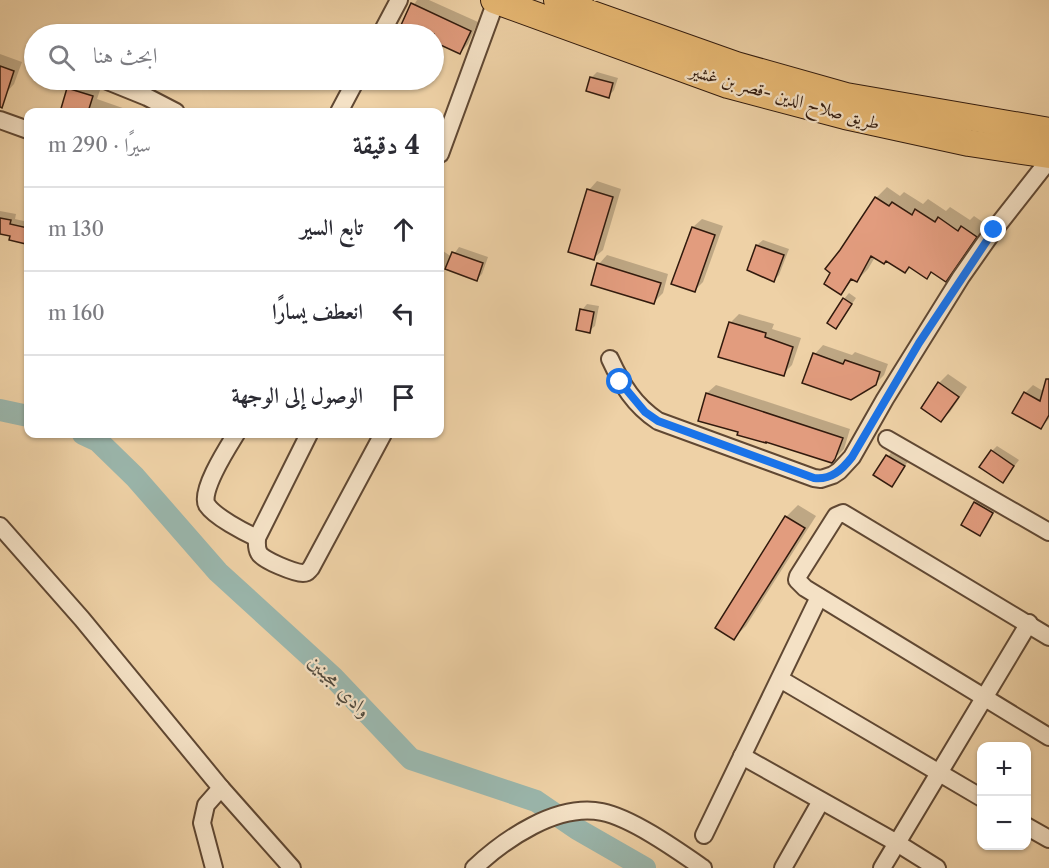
<!DOCTYPE html>
<html lang="ar">
<head>
<meta charset="utf-8">
<style>
  body { margin:0; font-family:"Libre Caslon Text",Amiri,serif; background:#f7f7f7; color:#2b2b33; direction:rtl }
  .controls { position:absolute; right:18px; bottom:18px; display:grid; overflow:hidden; border-radius:12px; box-shadow:0 2px 4px #0004 }
  .controls button { width:54px; height:54px; display:grid; place-items:center; padding:0; border:0; border-bottom:2px solid #e1e1e2; background:#fff; color:#2b2b33; font:30px sans-serif }
  .stop { position:absolute; width:18px; height:18px; margin:-14px; border:4px solid #1a73e8; border-radius:50%; background:#fff }
  .stop.end { background:#1a73e8; border-color:#fff; box-shadow:0 2px 6px #0008 }
  .list { margin:0; padding:0; list-style:none }
  h2 { display:flex; justify-content:space-between; align-items:center; height:78px; margin:0; padding:0 24px; font-size:26px }
  h2 small { font-size:20px; font-weight:400; color:#7c7c81 }
  .list li { display:grid; grid-template-columns:39px 1fr auto; gap:18px; align-items:center; box-sizing:border-box; height:84px; padding:0 24px; border-top:2px solid #e1e1e2 }
  .list b { display:block; font-size:22px; white-space:nowrap }
  .list em { font-size:20px; font-style:normal; color:#7c7c81 }
  .icon { flex:none; width:33px; height:33px; fill:none; stroke:currentColor; stroke-width:2; stroke-linecap:round; stroke-linejoin:round }
  .map { position:relative; flex:none; width:1049px; height:868px; overflow:hidden; direction:ltr }
  .search { position:absolute; background:#fff; box-shadow:0 2px 4px #0004; left:24px; top:24px; width:420px; height:66px; display:flex; align-items:center; gap:15px; box-sizing:border-box; padding:0 21px; border-radius:33px; color:#7c7c81; font-size:22px }
  .panel { position:absolute; background:#fff; box-shadow:0 2px 4px #0004; left:24px; top:108px; width:420px; height:330px; border-radius:12px; direction:rtl }
  .map>svg:first-child { display:block }
</style>
</head>
<body>
<div class="map">
<svg width="1049" height="868" viewBox="0 0 1049 868">
  <rect width="100%" height="100%" fill="#eed1a6"/>
  <filter id="stains"><feTurbulence type="fractalNoise" baseFrequency=".00333" numOctaves="4"/><feColorMatrix values="0 0 0 0 .2 0 0 0 0 .09 0 0 0 0 .02 0 0 0 .5 -.17"/></filter>
  <radialGradient id="worn" r=".72"><stop offset=".6" stop-color="#630" stop-opacity="0"/><stop offset="1" stop-color="#630" stop-opacity=".3"/></radialGradient>
  <g fill="#0003">
    <path d="M417 0H429L478 22 468 44 460 53 434 40V34H395Z"/>
    <path d="M0 54 22 62 14 84 6 93 0 91Z"/>
    <path d="M597 72 618 78 614 90 609 96 591 78Z"/>
    <path d="M78 80 101 87 97 99 134 112H62L69 89Z"/>
    <path d="M429 108 441 113 440 117V112H426Z"/>
    <path d="M597 181 621 189 603 250 594 258 589 190Z"/>
    <path d="M887 187 900 196 904 192 923 204 928 199 946 211 950 207 970 220 974 216 987 225 957 269 945 280 933 271 927 277 910 266 875 257 868 269 857 280 854 278 841 293 876 198Z"/>
    <path d="M0 211 16 214 15 219 28 222V240L25 243 12 234 0 232Z"/>
    <path d="M702 219 723 226 703 282 694 291 693 227Z"/>
    <path d="M763 240 789 249 779 275 774 280 749 269 757 245Z"/>
    <path d="M459 247 488 257 482 274 477 279 440 266V249L452 257Z"/>
    <path d="M607 255 668 274 663 293 654 302 599 264Z"/>
    <path d="M849 293 856 298 836 327 844 299Z"/>
    <path d="M587 304 599 306 595 326 589 331 582 310Z"/>
    <path d="M739 314 774 324 772 329 801 338 792 365 783 374 730 323Z"/>
    <path d="M823 345 852 355 855 352 888 364 884 375 875 384 804 382 815 354Z"/>
    <path d="M948 374 967 387 950 412 941 420 939 383Z"/>
    <path d="M716 385 850 429 844 449 831 462 740 431 707 393Z"/>
    <path d="M1033 385 1043 391 1049 385V419L1041 427 1025 393Z"/>
    <path d="M997 446 1019 460 1003 481 992 451Z"/>
    <path d="M893 450 909 460 892 485 875 475Z"/>
    <path d="M981 498 997 507 986 528 980 534 975 503Z"/>
    <path d="M798 505 816 516 746 626 734 638 717 627 787 516Z"/>
  </g>
  <g fill="none" stroke-linecap="round" stroke-linejoin="round">
    <g stroke="#9ab6ac" stroke-width="22">
      <path d="M0 410 28 416"/>
      <path d="M83 434 98 441 135 477 218 572 333 677 411 759 536 801 577 829 645 868"/>
    </g>
  </g>
  <g fill="#e29c7e" stroke="#311a0d" stroke-width="1.5">
    <path d="M411 3 471 31 460 54 434 42V34H397Z"/>
    <path d="M0 66 14 71 2 108 0 107Z"/>
    <path d="M590 77 613 83 609 98 586 91Z"/>
    <path d="M67 88 93 96 88 112H60Z"/>
    <path d="M587 189 613 197 594 260 568 252Z"/>
    <path d="M875 197 889 206 892 202 912 215 915 209 935 222 938 217 958 231 961 226 977 237 946 282 931 272 927 279 909 267 905 273 886 261 884 264 871 256 857 282 851 279 841 295 824 284 830 273 825 269 840 250Z"/>
    <path d="M0 218 11 220 10 224 28 228 26 244 9 240 10 236 0 234Z"/>
    <path d="M692 227 715 235 695 292 671 284Z"/>
    <path d="M756 245 784 255 774 282 747 270Z"/>
    <path d="M452 252 483 263 477 281 445 269Z"/>
    <path d="M597 263 661 283 654 304 591 285Z"/>
    <path d="M843 298 852 304 836 329 827 323Z"/>
    <path d="M580 309 594 312 590 333 576 330Z"/>
    <path d="M729 322 766 333 765 337 793 347 784 376 718 357Z"/>
    <path d="M813 353 843 364 845 360 880 372 876 385 851 400 802 383Z"/>
    <path d="M1046 379H1049V415L1041 429 1012 413 1024 392 1040 401Z"/>
    <path d="M938 382 959 397 941 422 921 408Z"/>
    <path d="M706 393 843 438 835 459 832 463 766 442V443L737 435 738 432 698 421Z"/>
    <path d="M991 450 1014 466 1003 483 979 467Z"/>
    <path d="M886 455 905 466 892 487 873 475Z"/>
    <path d="M974 502 993 513 980 536 961 525Z"/>
    <path d="M785 516 805 528 734 640 715 628Z"/>
  </g>
  <g fill="none" stroke-linecap="round" stroke-linejoin="round">
    <defs>
      <g id="minor">
        <path d="M381 34 399 0"/>
        <path d="M105 80 147 97 176 112"/>
        <path d="M339 112 356 80"/>
        <path d="M0 120 28 130"/>
        <path d="M440 154 496 1"/>
        <path d="M610 359C622 385 634 405 658 421L814 478 821 479 833 475 839 471 852 457 885 399 961 277 994 230 1049 160"/>
        <path d="M236 434C228 447 199 492 207 505 215 517 244 532 257 538"/>
        <path d="M309 434 257 538C257 543 256 548 259 553 262 560 295 573 303 573 308 573 307 572 311 568L383 434"/>
        <path d="M887 439 1049 532"/>
        <path d="M0 526 82 619 221 788 292 868"/>
        <path d="M1049 637 843 513 836 516 798 576 797 580 805 588 1049 737"/>
        <path d="M780 679 982 798"/>
        <path d="M742 756 897 843 937 868"/>
        <path d="M1026 826 1049 839"/>
        <path d="M704 835 819 597"/>
        <path d="M214 868 202 823 206 805 221 788"/>
        <path d="M474 868C505 839 557 803 602 812 632 818 677 850 703 868"/>
        <path d="M783 868 821 801"/>
        <path d="M882 868 1029 623"/>
      </g>
      <g id="highway">
        <path d="M494 0 728 85 845 116 969 143 1049 155"/>
        <path d="M557 0 589 13 736 65 846 96 1049 131"/>
      </g>
    </defs>
    <use href="#minor" stroke="#604833" stroke-width="20"/>
    <use href="#highway" stroke="#311a0d" stroke-width="28"/>
    <use href="#minor" stroke="#f4e1c5" stroke-width="16"/>
    <use href="#highway" stroke="#e7b873" stroke-width="26"/>
  </g>
  <g fill="none" stroke-linecap="round" stroke-linejoin="round">
    <path stroke="#1a73e8" stroke-width="8" d="M620 382 645 412 658 421 814 478C831 480 842 470 852 457L919 343 994 230"/>
  </g>
  <g text-anchor="middle" dominant-baseline="central" stroke-width="4.5" stroke-linejoin="round" paint-order="stroke">
    <g font-size="18" fill="#311a0d" stroke="#f4e1c5">
      <text transform="translate(785 97) rotate(16)">طريق صلاح الدين -قصر بن غشير</text>
    </g>
    <g font-size="20" font-style="italic" fill="#50493d" stroke="#f4e1c5">
      <text transform="translate(340 686) rotate(45)">وادي مجينين</text>
    </g>
  </g>
  <rect width="100%" height="100%" filter="url(#stains)"/>
  <rect width="100%" height="100%" fill="url(#worn)"/>
</svg>
<div class="controls">
<button>+</button>
<button>−</button>
</div>
<div class="stop" style="left:620px;top:382px"></div>
<div class="stop end" style="left:994px;top:230px"></div>
<div class="search"><svg class="icon" aria-label="search" viewBox="0 0 24 24"><circle cx="10" cy="10" r="6"/><path d="M15 15l6 6"/></svg>ابحث هنا</div>
<section class="panel">
<h2>4 دقيقة<small>سيرًا · 290 m</small></h2>
<ul class="list">
<li><svg class="icon" aria-label="ahead" viewBox="0 0 24 24"><path d="M12 20V5M6 11l6-6 6 6"/></svg><div><b>تابع السير</b></div><em>130 m</em></li>
<li><svg class="icon" aria-label="left" viewBox="0 0 24 24"><path d="M17 20v-9H6M10 6l-5 5 5 5"/></svg><div><b>انعطف يسارًا</b></div><em>160 m</em></li>
<li><svg class="icon" aria-label="arrive" viewBox="0 0 24 24"><path d="M6 21V4h12l-3 4 3 4H6"/></svg><div><b>الوصول إلى الوجهة</b></div></li>
</ul>
</section>
</div>
</body>
</html>
